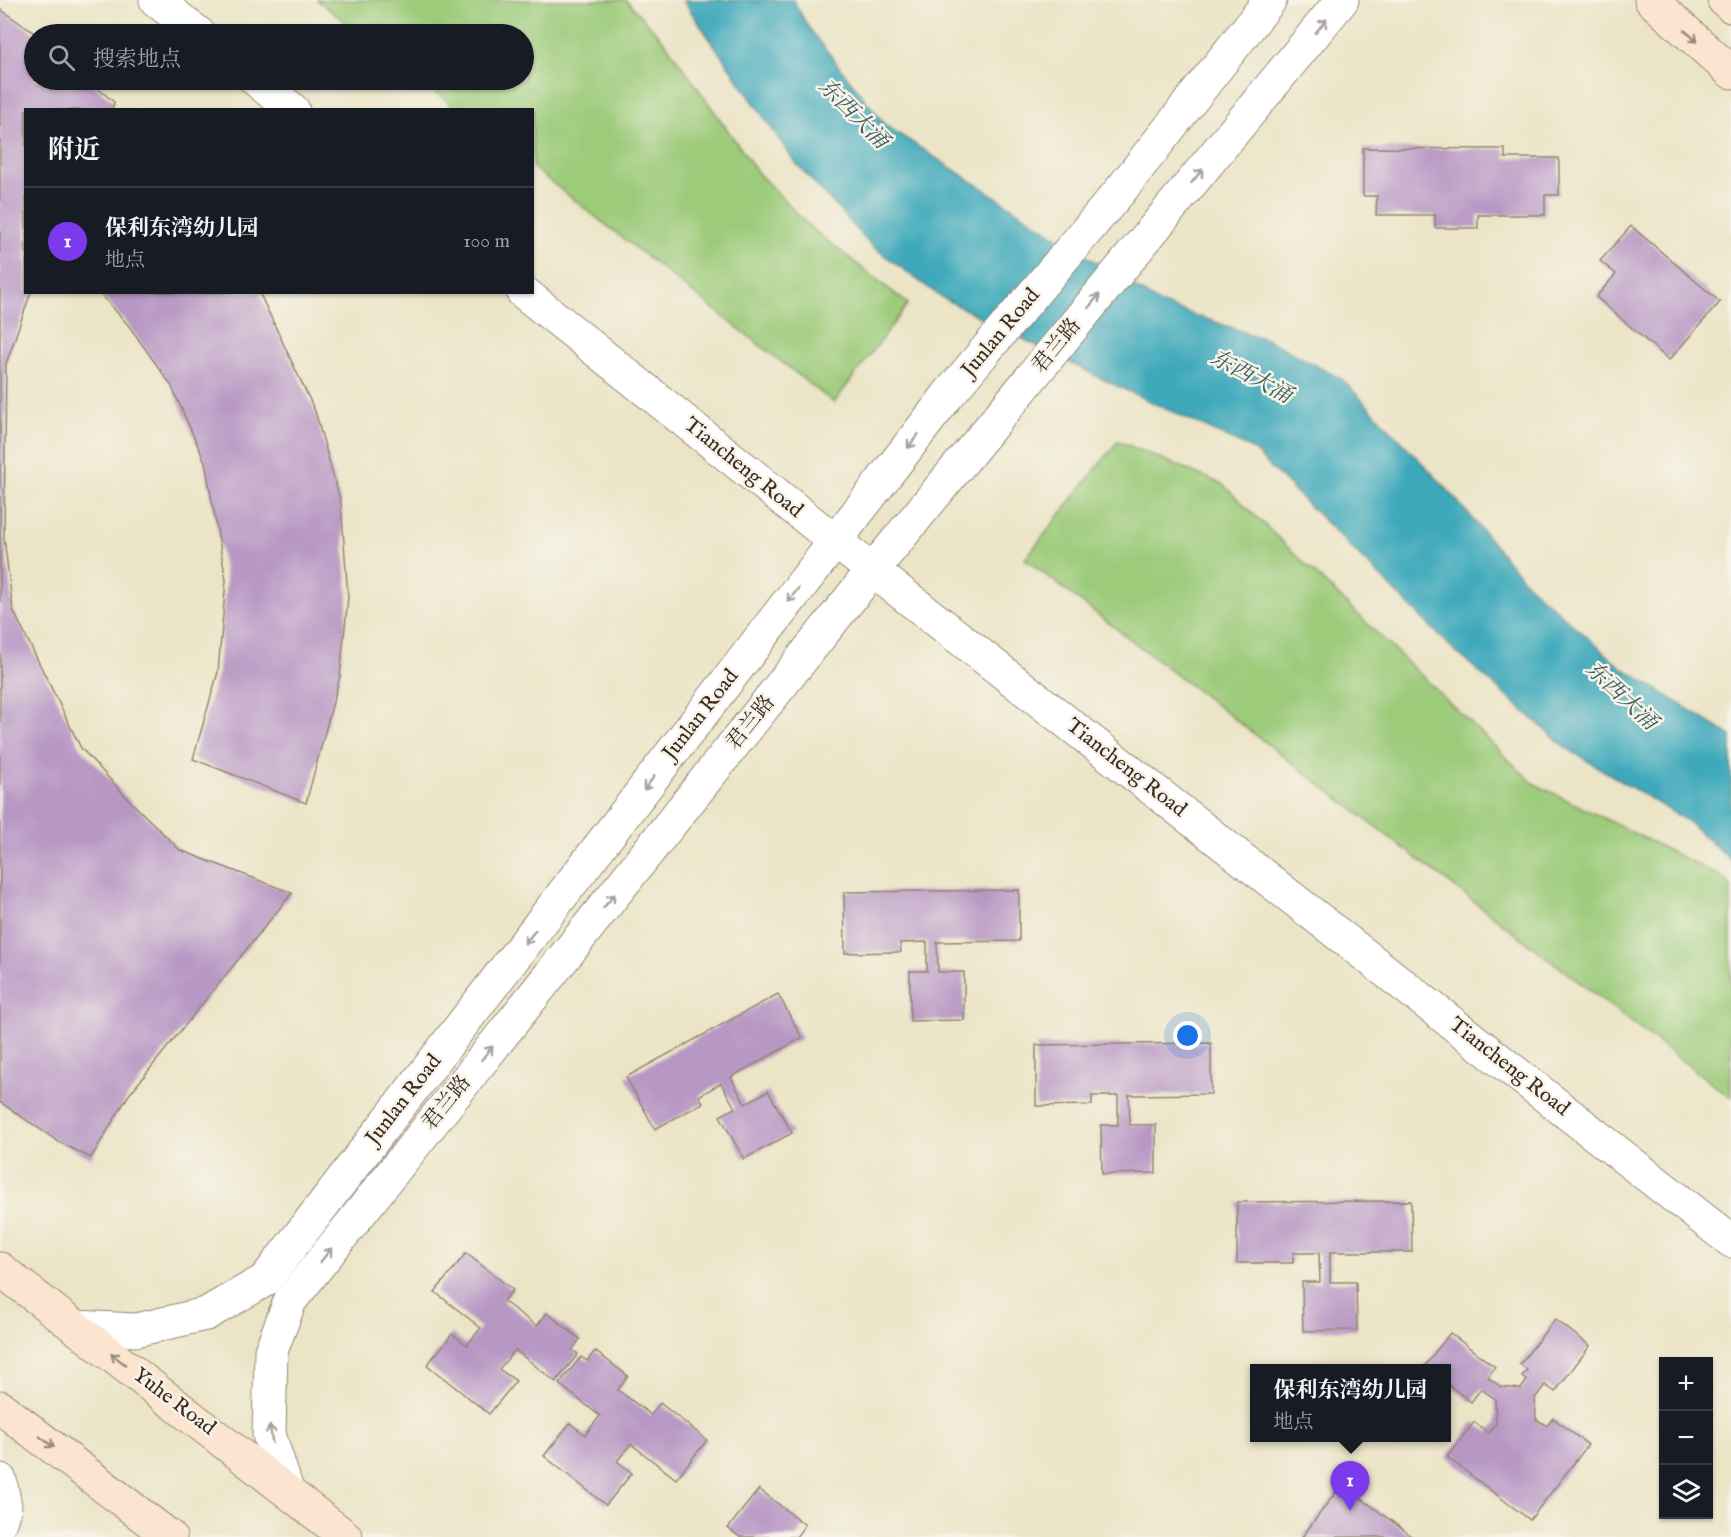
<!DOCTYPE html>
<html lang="zh">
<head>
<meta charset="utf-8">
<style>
  body { margin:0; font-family:"IM FELL English","Noto Serif SC",serif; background:#242831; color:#f1f3f6 }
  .controls { position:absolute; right:18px; bottom:18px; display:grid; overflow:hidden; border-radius:0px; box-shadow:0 2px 4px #0004 }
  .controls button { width:54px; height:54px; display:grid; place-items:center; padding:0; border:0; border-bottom:2px solid #363941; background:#171b24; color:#f1f3f6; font:30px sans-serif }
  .you { position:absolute; left:1188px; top:1036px; width:21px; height:21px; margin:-15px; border:4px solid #fff; border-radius:50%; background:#1a73e8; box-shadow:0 0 0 9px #1a73e833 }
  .badge { display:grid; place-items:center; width:39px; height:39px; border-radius:50%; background:#7c3aed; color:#fff; font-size:20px; font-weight:700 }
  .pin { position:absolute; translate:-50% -50px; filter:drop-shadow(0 2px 3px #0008) }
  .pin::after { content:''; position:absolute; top:32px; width:21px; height:18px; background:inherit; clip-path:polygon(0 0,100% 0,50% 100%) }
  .popup { position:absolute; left:1250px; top:1364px; width:201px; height:78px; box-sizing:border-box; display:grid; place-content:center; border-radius:0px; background:#171b24; filter:drop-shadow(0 2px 4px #0005); font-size:20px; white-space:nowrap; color:#9ea1a6 }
  .popup b { font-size:22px; color:#f1f3f6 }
  .popup::after { content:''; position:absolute; left:50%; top:100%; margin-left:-12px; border:12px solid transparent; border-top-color:#171b24 }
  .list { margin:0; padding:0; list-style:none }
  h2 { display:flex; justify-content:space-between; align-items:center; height:78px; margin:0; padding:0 24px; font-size:26px }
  h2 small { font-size:20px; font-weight:400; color:#9ea1a6 }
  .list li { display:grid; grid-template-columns:39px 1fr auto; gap:18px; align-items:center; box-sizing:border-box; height:108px; padding:0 24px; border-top:2px solid #363941 }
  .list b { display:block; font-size:22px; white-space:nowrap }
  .list p { margin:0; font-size:20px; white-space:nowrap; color:#9ea1a6 }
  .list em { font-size:20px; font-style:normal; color:#9ea1a6 }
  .icon { flex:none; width:33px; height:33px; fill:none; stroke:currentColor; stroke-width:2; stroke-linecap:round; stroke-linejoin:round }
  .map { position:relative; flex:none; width:1731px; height:1537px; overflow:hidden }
  .search { position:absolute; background:#171b24; box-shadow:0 2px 4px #0004; left:24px; top:24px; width:510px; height:66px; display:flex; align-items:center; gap:15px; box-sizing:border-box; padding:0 21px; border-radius:33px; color:#9ea1a6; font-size:22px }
  .panel { position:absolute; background:#171b24; box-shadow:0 2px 4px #0004; left:24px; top:108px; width:510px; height:186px; border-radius:0px }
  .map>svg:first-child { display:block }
</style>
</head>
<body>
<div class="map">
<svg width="1731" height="1537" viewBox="0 0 1731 1537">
  <rect width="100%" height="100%" fill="#f7f3e8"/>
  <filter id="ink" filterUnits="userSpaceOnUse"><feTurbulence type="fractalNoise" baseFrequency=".0167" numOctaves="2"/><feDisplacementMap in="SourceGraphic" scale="12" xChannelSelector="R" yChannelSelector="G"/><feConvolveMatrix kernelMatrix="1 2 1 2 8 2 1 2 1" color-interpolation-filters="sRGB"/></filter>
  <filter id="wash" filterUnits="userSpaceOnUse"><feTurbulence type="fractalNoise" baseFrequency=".008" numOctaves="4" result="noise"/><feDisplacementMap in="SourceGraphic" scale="24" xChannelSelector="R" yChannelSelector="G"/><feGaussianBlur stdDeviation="1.35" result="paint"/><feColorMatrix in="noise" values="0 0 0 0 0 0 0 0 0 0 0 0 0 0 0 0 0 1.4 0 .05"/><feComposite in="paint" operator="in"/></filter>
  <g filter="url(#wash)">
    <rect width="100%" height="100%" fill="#ebe4c6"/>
    <g fill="#9ccb7a" stroke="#6c7a4c" stroke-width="1.5">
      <path d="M317 0H626L665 42 758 173 810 227 908 304 834 403 533 168 532 110 457 109 419 80H524V34H361Z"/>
      <path d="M1118 441 1222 484 1533 783 1722 877 1731 886V1098L1025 559Z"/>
    </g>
    <path fill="#3ca9bb" stroke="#3c6a6c" stroke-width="1.5" d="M683 0H793L809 28 885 125 1159 303 1268 340 1342 379 1448 490 1528 585 1621 667 1731 736V860L1687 821 1566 748 1454 650 1252 449 1098 377 941 297 872 246 794 161Z"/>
    <g id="blocks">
      <g fill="#b797c4">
        <path d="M0 9 34 33V80H88L114 102 112 110H26V292H31L6 364 4 538 13 610 81 748 130 801 180 850 292 893 128 1096 91 1158 59 1142 0 1102Z"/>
        <path d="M1363 148 1505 149V158H1559V195H1545V215H1478V228H1435V215H1376L1377 196H1363Z"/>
        <path d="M1631 226 1720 302 1669 360 1596 297 1616 274 1600 261Z"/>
        <path d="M99 292H259L315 411 341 503 348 597 340 676 306 803 193 759 218 672 226 580 205 462 171 385 129 326Z"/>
        <path d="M1019 890V941L937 942 938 972H964V1020L910 1021V971H927V942L900 943 901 952 845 953 844 892Z"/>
        <path d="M778 994 802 1038 731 1077 745 1104 768 1091 792 1133 744 1159 720 1116 735 1108 721 1083 699 1096 703 1103 655 1129 626 1077Z"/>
        <path d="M1211 1043V1094L1129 1095 1130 1125H1156V1173L1102 1174 1101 1125H1118V1096H1092V1105L1036 1106V1045Z"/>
        <path d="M1411 1201 1412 1252H1330V1282H1356L1357 1330 1303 1331 1302 1282H1320L1319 1253H1293V1263H1237V1202Z"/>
        <path d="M466 1253 513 1290 503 1301 537 1326 547 1313 580 1339 572 1350 578 1354 556 1382 515 1350 499 1369 516 1381 489 1414 427 1365 452 1334 467 1345 481 1328 435 1292Z"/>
        <path d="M1555 1319 1590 1346 1555 1392 1545 1385 1535 1398 1536 1419 1547 1426 1553 1418 1588 1445 1530 1520 1447 1457 1474 1422 1489 1433 1496 1424 1495 1399 1481 1389 1471 1402 1446 1383V1368L1424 1367 1450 1333 1495 1367 1488 1377 1501 1387 1521 1389 1527 1380 1522 1376 1527 1370 1520 1364Z"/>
        <path d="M595 1351 628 1376 618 1390 651 1415 660 1403 707 1440 676 1479 631 1444 617 1461 632 1473 606 1505 544 1456 570 1423 585 1435 600 1416 559 1384 581 1357 587 1361Z"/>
        <path d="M1342 1484 1413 1537H1302Z"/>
        <path d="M759 1489 805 1525 796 1537H740L728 1528Z"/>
      </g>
    </g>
  </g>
  <g filter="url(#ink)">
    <use href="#blocks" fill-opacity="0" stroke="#938772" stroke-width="1.5"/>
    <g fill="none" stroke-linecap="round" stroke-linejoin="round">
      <defs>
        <g id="tertiary">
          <path d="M156 0 199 34"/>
          <path d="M256 80 293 110"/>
          <path d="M523 292 835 541 1731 1241"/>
          <path d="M75 1327 136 1330 206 1314 265 1280 948 395 1120 191 1270 0"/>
          <path d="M0 1480 5 1506 0 1522"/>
          <path d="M287 1490 269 1434 271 1351 290 1301 872 571 1342 0"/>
        </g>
        <g id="secondary">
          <path d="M1651 0 1731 72"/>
          <path d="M1724 0 1731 6"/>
          <path d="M0 1269 346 1537"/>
          <path d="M0 1407 170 1537"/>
        </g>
      </defs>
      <use href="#tertiary" stroke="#938772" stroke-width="35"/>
      <use href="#secondary" stroke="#938772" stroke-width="35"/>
      <use href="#tertiary" stroke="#fff" stroke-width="33"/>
      <use href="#secondary" stroke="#fce5d0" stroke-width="33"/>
    </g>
    <defs><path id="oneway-shaft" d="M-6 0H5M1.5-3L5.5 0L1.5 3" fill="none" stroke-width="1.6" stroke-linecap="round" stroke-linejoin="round" transform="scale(1.5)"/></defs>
    <g stroke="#a79f9a">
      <use href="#oneway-shaft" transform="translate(1321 26) rotate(-51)"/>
      <use href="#oneway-shaft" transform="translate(1197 176) rotate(-51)"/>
      <use href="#oneway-shaft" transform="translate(1094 301) rotate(-51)"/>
      <use href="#oneway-shaft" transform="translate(913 441) rotate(128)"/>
      <use href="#oneway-shaft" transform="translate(793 595) rotate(128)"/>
      <use href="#oneway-shaft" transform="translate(649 783) rotate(128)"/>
      <use href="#oneway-shaft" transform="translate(609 901) rotate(-51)"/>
      <use href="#oneway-shaft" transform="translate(530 937) rotate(128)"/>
      <use href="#oneway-shaft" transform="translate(487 1053) rotate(-51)"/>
      <use href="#oneway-shaft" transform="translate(326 1255) rotate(-51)"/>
      <use href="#oneway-shaft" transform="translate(271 1434) rotate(-98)"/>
    </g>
    <g stroke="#9c8877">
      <use href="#oneway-shaft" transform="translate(1691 36) rotate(42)"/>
      <use href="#oneway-shaft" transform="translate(118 1359) rotate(-143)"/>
      <use href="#oneway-shaft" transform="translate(47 1442) rotate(37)"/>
    </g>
  </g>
  <g text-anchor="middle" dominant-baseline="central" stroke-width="5" stroke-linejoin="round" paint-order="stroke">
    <g font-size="21" fill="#3b2a1e" stroke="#f7f3e8">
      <text transform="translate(1001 333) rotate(-50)">Junlan Road</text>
      <text transform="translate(1057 346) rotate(-51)">君兰路</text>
      <text transform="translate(743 468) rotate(39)">Tiancheng Road</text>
      <text transform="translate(701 715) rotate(-52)">Junlan Road</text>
      <text transform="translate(751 723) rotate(-51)">君兰路</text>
      <text transform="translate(1126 768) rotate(38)">Tiancheng Road</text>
      <text transform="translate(1509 1067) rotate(38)">Tiancheng Road</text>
      <text transform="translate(404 1100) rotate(-52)">Junlan Road</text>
      <text transform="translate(447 1103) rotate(-51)">君兰路</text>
      <text transform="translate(174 1402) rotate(37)">Yuhe Road</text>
    </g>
    <g font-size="22" font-style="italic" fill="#3b5d5d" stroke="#f7f3e8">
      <text transform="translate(853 114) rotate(45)">东西大涌</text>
      <text transform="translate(1251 377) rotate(28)">东西大涌</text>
      <text transform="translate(1621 696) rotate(43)">东西大涌</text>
    </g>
  </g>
</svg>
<div class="controls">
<button>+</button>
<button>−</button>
<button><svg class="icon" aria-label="layers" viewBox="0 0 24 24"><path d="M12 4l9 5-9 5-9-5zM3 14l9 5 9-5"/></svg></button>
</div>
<div class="you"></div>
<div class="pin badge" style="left:1350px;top:1511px">1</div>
<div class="popup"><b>保利东湾幼儿园</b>地点</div>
<div class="search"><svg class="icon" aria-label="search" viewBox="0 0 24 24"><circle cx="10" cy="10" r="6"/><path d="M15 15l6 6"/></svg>搜索地点</div>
<section class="panel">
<h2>附近<small></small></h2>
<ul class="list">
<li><span class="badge">1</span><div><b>保利东湾幼儿园</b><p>地点</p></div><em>100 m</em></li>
</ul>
</section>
</div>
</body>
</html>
